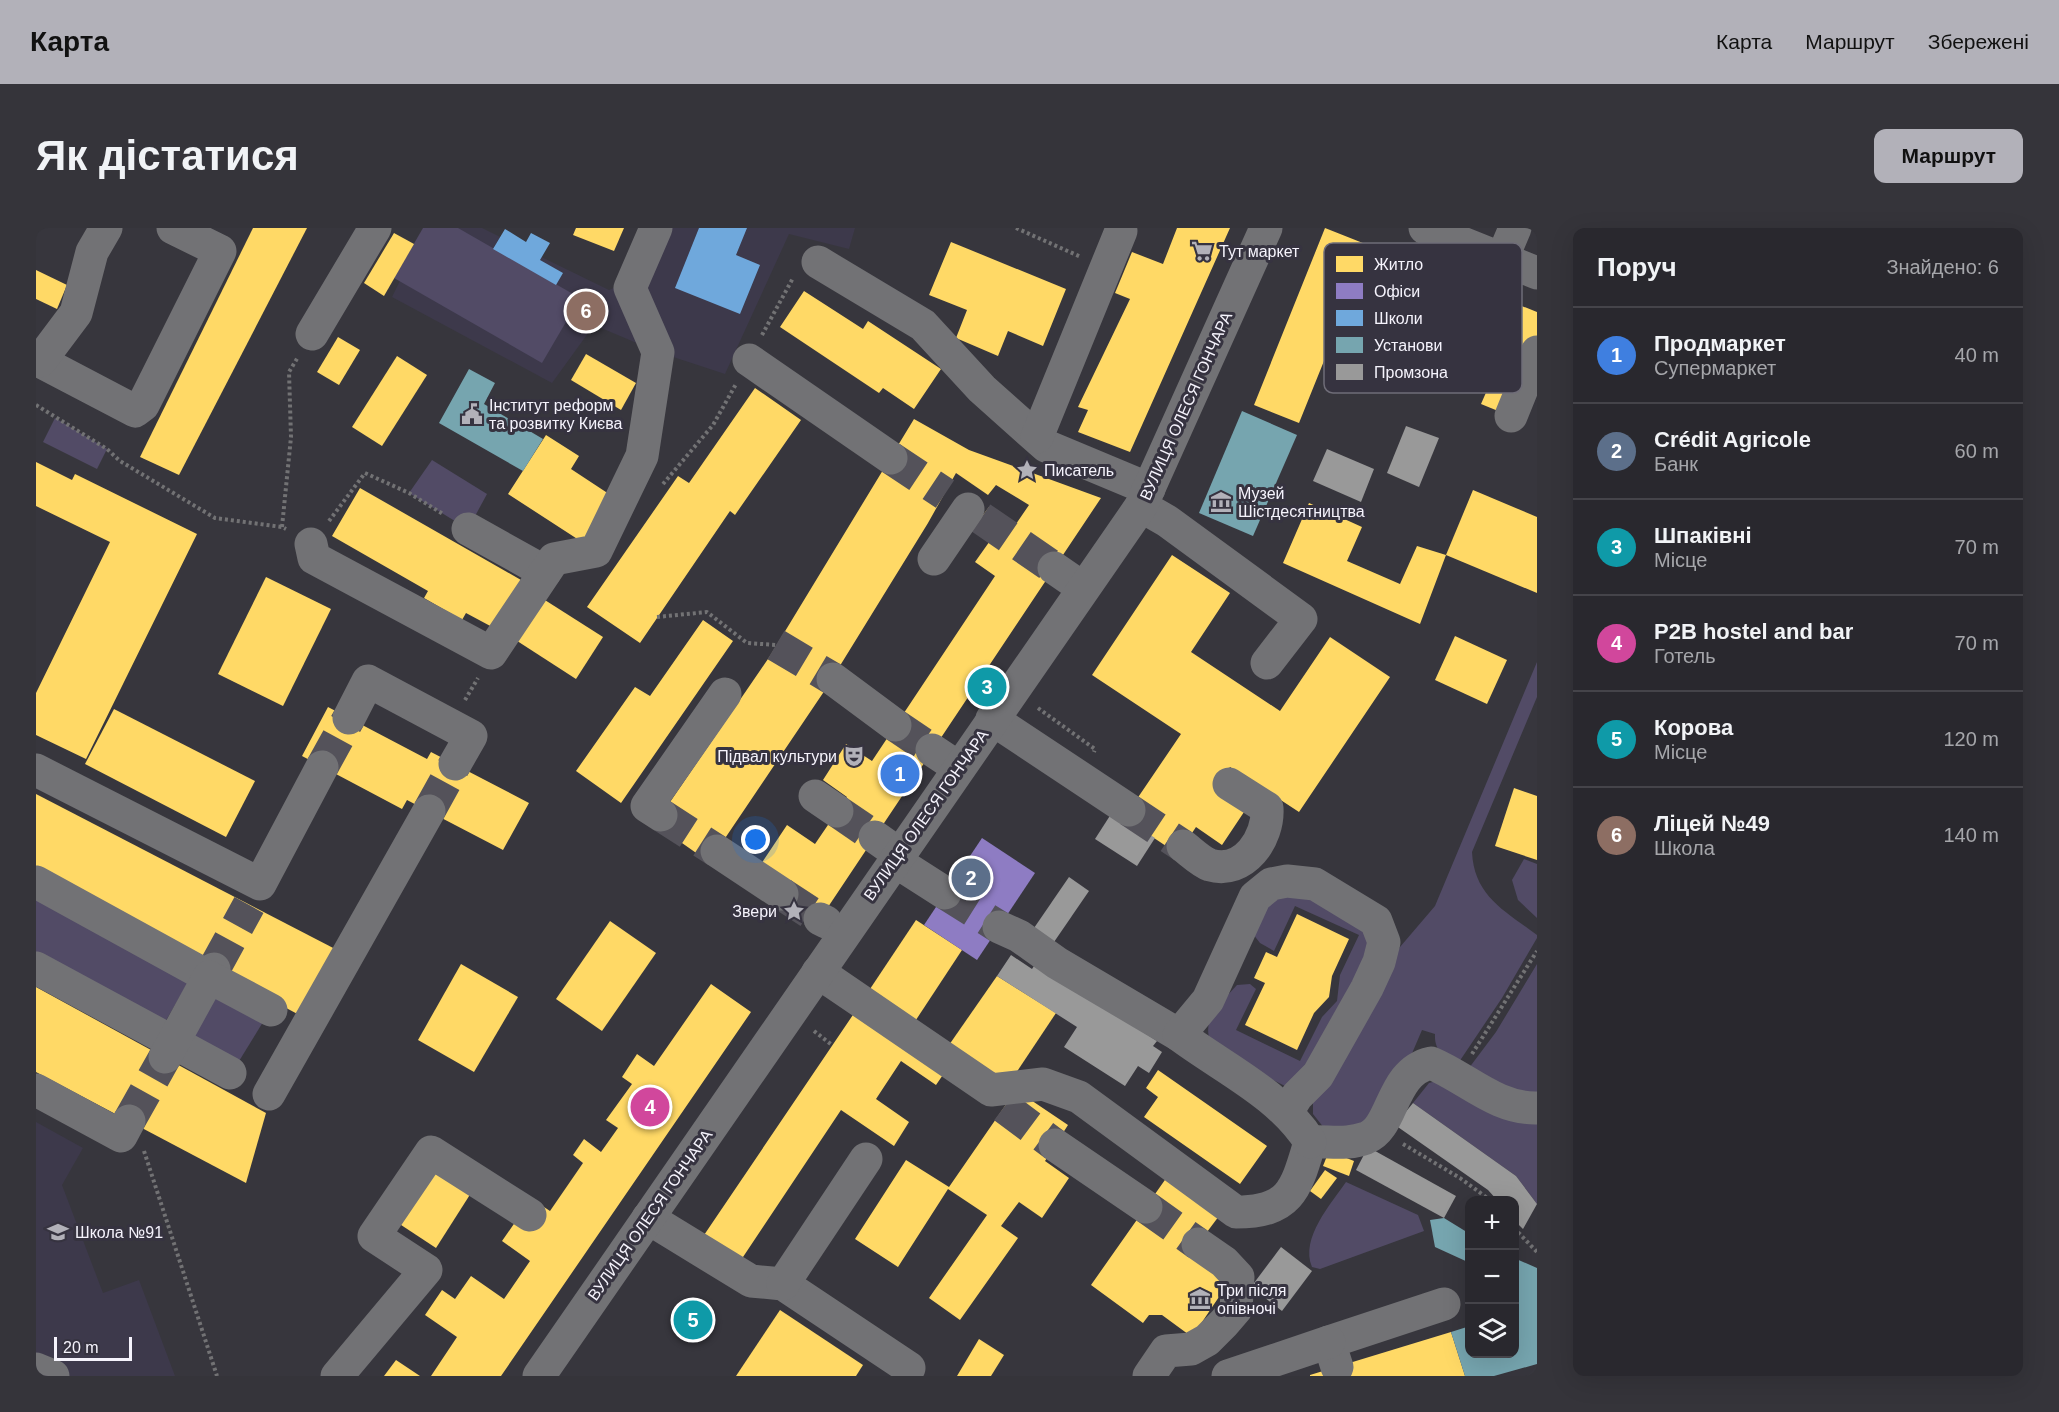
<!DOCTYPE html>
<html lang="uk">
<head>
<meta charset="utf-8">
<style>
  body { margin:0; font-family:Arial,sans-serif; background:#35343a; color:#f1f3f6 }
  .controls { position:absolute; right:18px; bottom:18px; display:grid; overflow:hidden; border-radius:12px; box-shadow:0 6px 24px #0002 }
  .controls button { width:54px; height:54px; display:grid; place-items:center; padding:0; border:0; border-bottom:2px solid #45444a; background:#29282e; color:#f1f3f6; font:30px sans-serif }
  .scale { position:absolute; left:18px; bottom:15px; width:78px; box-sizing:border-box; padding-left:6px; border:3px solid #f5f3fc; border-top:0; font-size:16px; line-height:21px; white-space:nowrap; color:#f5f3fc; -webkit-text-stroke:4px #363340; paint-order:stroke }
  .you { position:absolute; left:720px; top:612px; width:21px; height:21px; margin:-15px; border:4px solid #fff; border-radius:50%; background:#1a73e8; box-shadow:0 0 0 9px #1a73e833 }
  .badge { display:grid; place-items:center; width:39px; height:39px; border-radius:50%; background:#b2b1b9; color:#fff; font-size:20px; font-weight:700 }
  .pin { position:absolute; translate:-50% -50%; border:3px solid #fff; box-shadow:0 2px 6px #0006 }
  .list { margin:0; padding:0; list-style:none }
  h2 { display:flex; justify-content:space-between; align-items:center; height:78px; margin:0; padding:0 24px; font-size:26px }
  h2 small { font-size:20px; font-weight:400; color:#a5a6aa }
  .list li { display:grid; grid-template-columns:39px 1fr auto; gap:18px; align-items:center; box-sizing:border-box; height:96px; padding:0 24px; border-top:2px solid #45444a }
  .list b { display:block; font-size:22px; white-space:nowrap }
  .list p { margin:0; font-size:20px; white-space:nowrap; color:#a5a6aa }
  .list em { font-size:20px; font-style:normal; color:#a5a6aa }
  .icon { flex:none; width:33px; height:33px; fill:none; stroke:currentColor; stroke-width:2; stroke-linecap:round; stroke-linejoin:round }
  .map { position:relative; flex:none; width:1501px; height:1148px; overflow:hidden; border-radius:12px }
  header { display:flex; align-items:center; gap:36px; box-sizing:border-box; height:84px; padding:0 30px; background:#b2b1b9; color:#111 }
  header strong { font-size:28px }
  nav { display:flex; gap:33px; margin-inline-start:auto; font-size:21px }
  .intro { display:flex; align-items:center; justify-content:space-between; box-sizing:border-box; height:144px; padding:0 36px }
  h1 { margin:0; font-size:42px }
  .button { padding:15px 27px; border-radius:12px; background:#b2b1b9; color:#111; font-size:21px; font-weight:700 }
  main { display:flex; gap:36px; padding:0 36px }
  aside { flex:1; background:#29282e; border-radius:12px; box-shadow:0 6px 24px #0002 }
  .map>svg:first-child { display:block }
</style>
</head>
<body>
<header>
<strong>Карта</strong>
<nav><a>Карта</a><a>Маршрут</a><a>Збережені</a></nav>
</header>
<div class="intro"><h1>Як дістатися</h1><a class="button">Маршрут</a></div>
<main>
<div class="map">
<svg width="1501" height="1148" viewBox="0 0 1501 1148">
  <rect width="100%" height="100%" fill="#37363d"/>
  <g fill="#3d394b">
    <path d="M390 0H446L573 62 606 48 626 0H819L813 21 753 6 689 146 622 124 558 97 516 155 356 69Z"/>
    <path d="M0 894 47 920 26 957 67 1065 103 1052 139 1148H0Z"/>
  </g>
  <g fill="#524b66">
    <path d="M387 0H422L544 70 506 135 358 50Z"/>
    <path d="M19 190 71 221 61 241 7 214Z"/>
    <path d="M396 232 451 266 432 301 373 265Z"/>
    <path d="M1501 434V469L1436 624C1438 668 1469 683 1501 707V710L1466 770 1421 837C1408 828 1398 823 1399 806L1386 802 1368 844 1328 901 1292 905 1277 886V874L1364 719 1399 678Z"/>
    <path d="M1488 631 1501 636V690L1482 672 1476 652Z"/>
    <path d="M1254 664 1317 686 1341 719 1294 810 1251 859 1179 823C1161 794 1182 778 1201 757L1214 756 1220 761 1200 802 1264 833 1286 789 1301 773 1304 747 1323 707 1259 678 1238 723 1224 715 1217 706 1225 680Z"/>
    <path d="M0 667 154 751 128 796 0 726Z"/>
    <path d="M1501 736V873L1430 844 1460 804Z"/>
    <path d="M180 767 227 794 200 838 155 814Z"/>
    <path d="M1408 851 1501 890V976L1480 948 1377 875 1393 855Z"/>
    <path d="M1310 954 1382 987 1388 1003 1284 1041 1276 1039C1264 1010 1295 976 1310 954Z"/>
  </g>
  <g fill="#ffd966">
    <path d="M217 0H271L143 247 104 229Z"/>
    <path d="M540 0H588L578 23 537 7Z"/>
    <path d="M1141 0H1194L1094 224 1042 204 1052 182 1042 179 1094 71 1079 65 1096 24 1127 36Z"/>
    <path d="M1289 0 1501 84V123L1321 51 1263 195 1218 177Z"/>
    <path d="M358 5 378 16 348 68 328 55Z"/>
    <path d="M915 14 1030 61 1007 118 972 103 962 128 920 110 931 82 893 67Z"/>
    <path d="M0 42 31 57 21 81 0 71Z"/>
    <path d="M768 63 827 101 832 93 905 141 878 181 847 160 843 165 744 99Z"/>
    <path d="M302 109 324 122 303 157 281 144Z"/>
    <path d="M550 126 600 155 585 182 535 152Z"/>
    <path d="M361 128 391 147 346 218 316 199Z"/>
    <path d="M1455 153 1477 163 1467 185 1445 176Z"/>
    <path d="M719 160 765 192 699 287 694 283 604 415 551 379 642 248 653 255Z"/>
    <path d="M878 191 933 222 1065 270 780 697 742 672 725 636 751 597 779 616 811 569 787 552 810 516 836 533 959 348 939 334 956 310 938 299 953 279 980 296 993 277 960 257 952 267 920 245 892 295 789 462 673 634 619 596 734 428Z"/>
    <path d="M510 207 543 228 535 241 576 268 546 314 472 266Z"/>
    <path d="M0 234 36 252 39 246 161 306 50 531 0 507V465L74 314 0 278Z"/>
    <path d="M324 260 485 352 458 400 430 385 426 392 388 370 392 363 296 308Z"/>
    <path d="M1437 262 1501 289V365L1410 327Z"/>
    <path d="M1273 275 1326 299 1311 333 1364 356 1381 318 1410 327 1384 396 1247 335Z"/>
    <path d="M1136 327 1194 365 1155 424 1244 483 1294 409 1354 449 1263 584 1194 539 1179 561 1210 581 1186 617 1160 599 1142 626 1088 590 1145 506 1056 447Z"/>
    <path d="M230 349 295 381 247 478 182 446Z"/>
    <path d="M501 367 567 409 540 451 475 409Z"/>
    <path d="M667 392 697 413 585 575 540 543 599 459 614 468Z"/>
    <path d="M1419 408 1471 432 1451 476 1399 452Z"/>
    <path d="M292 479 391 531 395 524 493 575 467 622 371 572 366 581 266 528Z"/>
    <path d="M78 481 219 553 190 609 49 536Z"/>
    <path d="M1478 560 1501 568V632L1459 618Z"/>
    <path d="M0 566 303 723 267 789 0 646Z"/>
    <path d="M1261 686 1313 711 1296 748 1293 769 1278 785 1261 822 1209 797 1229 755 1218 750 1230 724 1241 729Z"/>
    <path d="M880 692 926 722 874 801 828 770Z"/>
    <path d="M574 693 620 725 566 803 520 771Z"/>
    <path d="M425 736 482 769 438 844 382 812Z"/>
    <path d="M961 748 1020 785 972 857 913 817Z"/>
    <path d="M675 756 715 784 465 1148H395L421 1109 389 1087 406 1062 419 1071 435 1048 468 1071 494 1033 466 1013 482 990 502 975 514 983 547 935 537 927 548 911 565 924 582 900 570 892 596 856 586 849 601 826 618 838Z"/>
    <path d="M0 759 230 885 210 955 0 844Z"/>
    <path d="M825 775 915 835 900 857 865 833 840 871 873 894 858 918 805 882 701 1038 664 1013Z"/>
    <path d="M1122 842 1231 918 1204 956 1108 889 1122 869 1110 860Z"/>
    <path d="M980 862 1032 897 1009 933 1033 950 1006 990 983 974 965 998 982 1010 924 1092 893 1070 951 987 912 961 862 1039 819 1011 870 932 913 959Z"/>
    <path d="M1293 923 1318 933 1313 948 1287 938Z"/>
    <path d="M391 937 435 965 400 1020 356 991Z"/>
    <path d="M1289 942 1301 950 1285 971 1274 963Z"/>
    <path d="M1131 949 1183 988 1159 1020 1193 1054 1156 1109 1126 1087H1113L1107 1095 1055 1057Z"/>
    <path d="M744 1082 827 1137 820 1148H700Z"/>
    <path d="M1415 1104 1429 1148H1274V1147Z"/>
    <path d="M943 1111 968 1127 955 1148H921Z"/>
    <path d="M360 1132 384 1148H348Z"/>
  </g>
  <path fill="#8e7cc3" d="M946 610 999 645 941 732 888 697Z"/>
  <g fill="#6fa8dc">
    <path d="M663 0H711L700 27 724 37 704 86 639 60Z"/>
    <path d="M469 1 490 14 495 5 514 15 504 32 527 45 520 57 457 21Z"/>
  </g>
  <g fill="#76a5af">
    <path d="M433 141 459 155 448 176 507 211 487 243 403 195Z"/>
    <path d="M1206 183 1261 207 1217 308 1163 285Z"/>
    <path d="M1408 990 1434 1006V1035L1399 1019 1394 992Z"/>
    <path d="M1478 1030 1501 1040V1136L1458 1148H1429L1415 1104 1434 1098V1126H1478Z"/>
  </g>
  <g fill="#999">
    <path d="M1370 198 1403 210 1383 259 1351 245Z"/>
    <path d="M1291 221 1338 241 1325 274 1277 253Z"/>
    <path d="M1077 583 1119 610 1101 638 1059 611Z"/>
    <path d="M1033 649 1053 663 1018 714 998 700Z"/>
    <path d="M975 727 996 741 1000 735 1121 813 1117 818 1126 824 1113 845 1102 838 1089 858 1028 819 1041 799 961 748Z"/>
    <path d="M1377 875 1480 948 1501 976 1487 1001 1478 992V972H1461L1452 962 1359 897Z"/>
    <path d="M1332 919 1420 968 1408 990 1320 942Z"/>
    <path d="M1245 1019 1276 1043 1246 1083 1215 1059Z"/>
  </g>
  <g fill="none" stroke-linecap="round" stroke-linejoin="round">
    <g stroke="#54525a" stroke-width="33" stroke-dasharray="33 16" stroke-linecap="butt">
      <path d="M855 230 909 266"/>
      <path d="M945 290 1018 340"/>
      <path d="M740 417 797 451"/>
      <path d="M859 497 896 522"/>
      <path d="M286 539 313 490"/>
      <path d="M1093 582 1147 618"/>
      <path d="M393 583 419 536"/>
      <path d="M801 583 839 609"/>
      <path d="M625 587 681 623"/>
      <path d="M909 665 963 699"/>
      <path d="M746 666 784 691"/>
      <path d="M178 741 213 677"/>
      <path d="M968 879 1019 917"/>
      <path d="M93 893 129 829"/>
      <path d="M1110 979 1162 1016"/>
    </g>
    <g stroke="#727274" stroke-width="4" stroke-dasharray="3 3" stroke-linecap="butt">
      <path d="M980 0 1045 29"/>
      <path d="M726 107 757 50"/>
      <path d="M0 177 71 221 84 233 179 290 246 299 250 301"/>
      <path d="M627 256 677 197 700 156"/>
      <path d="M293 293 329 245 373 265 407 286"/>
      <path d="M246 299 255 209 253 144 262 129"/>
      <path d="M621 389 671 384 711 415 740 417"/>
      <path d="M429 472 442 450"/>
      <path d="M1002 480 1059 521 1058 524"/>
      <path d="M778 803 796 817"/>
      <path d="M1436 826 1501 723"/>
      <path d="M1367 916 1424 950 1454 972"/>
      <path d="M108 923 181 1148"/>
      <path d="M1478 1000 1501 1024"/>
    </g>
    <g stroke="#727275" stroke-width="33">
      <path d="M1389 0 1501 45"/>
      <path d="M1466 31 1479 0"/>
      <path d="M782 34 887 97 946 161 1010 218 1113 261"/>
      <path d="M276 106 339 0"/>
      <path d="M0 131 99 183 107 177 184 23 137 0"/>
      <path d="M713 132 855 230"/>
      <path d="M4 133 40 85 56 24 70 0"/>
      <path d="M1475 188 1501 124"/>
      <path d="M1001 209 1085 3"/>
      <path d="M1105 278 1131 293 1265 391 1231 435"/>
      <path d="M432 301 509 344"/>
      <path d="M275 316 278 330 455 425 518 331 560 323 606 228 622 124 594 60 620 0"/>
      <path d="M898 331 932 281"/>
      <path d="M1018 340 1047 360"/>
      <path d="M797 451 859 497"/>
      <path d="M313 490 332 453 435 508 419 536"/>
      <path d="M956 491 1093 582"/>
      <path d="M896 522 923 540"/>
      <path d="M0 542 224 656 286 539"/>
      <path d="M779 568 801 583"/>
      <path d="M625 587 611 578 689 466"/>
      <path d="M839 609 863 626"/>
      <path d="M1147 618C1154 623 1165 634 1174 637 1208 647 1233 610 1231 580L1193 556"/>
      <path d="M681 623 746 666"/>
      <path d="M859 633 909 665"/>
      <path d="M0 654 173 749 178 741"/>
      <path d="M784 691 790 694"/>
      <path d="M963 699 983 708 1021 735 1143 807"/>
      <path d="M0 740 194 845"/>
      <path d="M782 744 955 862 1007 856 1043 869 1200 984C1255 984 1260 961 1274 914 1293 913 1312 917 1330 910 1358 900 1354 844 1395 835 1431 850 1460 881 1501 880"/>
      <path d="M129 829 173 749 235 782"/>
      <path d="M0 862 85 908 93 893"/>
      <path d="M233 866 393 583"/>
      <path d="M1251 884 1261 868 1282 847 1331 760 1343 734 1348 714 1340 693 1279 656 1251 653 1235 656 1219 669 1172 772 1143 807C1187 840 1244 866 1274 914"/>
      <path d="M1019 917 1110 979"/>
      <path d="M612 990 715 1053 747 1056 873 1140"/>
      <path d="M747 1056 830 931"/>
      <path d="M1301 1139 1293 1114 1408 1076"/>
      <path d="M0 1141 17 1148"/>
      <path d="M301 1148 390 1042 338 1008 395 924 494 987"/>
      <path d="M503 1148 1105 278 1230 0"/>
      <path d="M1113 1148 1130 1123 1155 1121 1171 1112 1188 1095 1200 1081 1202 1049 1188 1034 1162 1016"/>
      <path d="M1192 1148 1293 1114"/>
    </g>
  </g>
  <defs>
    <symbol id="supermarket-bare" viewBox="-9 -9 18 18"><path d="M-6-5.5h2.5l.6 2H6L4.5 2H-2.5L-4.4-4H-6ZM-1.5 3.2a1.3 1.3 0 1 0 .1 0ZM3 3.2a1.3 1.3 0 1 0 .1 0Z" fill="#b2b1b9" stroke="#363340" stroke-width="2.5" paint-order="stroke"/></symbol>
    <symbol id="civic-bare" viewBox="-9 -9 18 18"><path d="M-.6-6.5H3V-4.5H.6V-3L4-1V1h2V6H-6V1h2V-1L-.6-3ZM-1.2 2.5V6h2.4V2.5Z" fill="#b2b1b9" stroke="#363340" stroke-width="2.5" paint-order="stroke"/></symbol>
    <symbol id="sight-bare" viewBox="-9 -9 18 18"><path d="M0-6L1.8-2.2L6-1.7L2.9 1.2L3.7 5.4L0 3.3L-3.7 5.4L-2.9 1.2L-6-1.7L-1.8-2.2Z" fill="#b2b1b9" stroke="#363340" stroke-width="2.5" paint-order="stroke"/></symbol>
    <symbol id="museum-bare" viewBox="-9 -9 18 18"><path d="M0-6L6-3V-2H-6V-3ZM-5-1h2V3h-2ZM-1-1h2V3h-2ZM3-1h2V3H3ZM-6 4H6V6H-6Z" fill="#b2b1b9" stroke="#363340" stroke-width="2.5" paint-order="stroke"/></symbol>
    <symbol id="theatre-bare" viewBox="-9 -9 18 18"><path d="M-5-5.5Q0-4 5-5.5V0Q5 5 0 6Q-5 5-5 0ZM-3.3-2.5H-1v1.5H-3.3ZM1-2.5H3.3v1.5H1ZM-2.8 1Q0 5.5 2.8 1Z" fill="#b2b1b9" stroke="#363340" stroke-width="2.5" paint-order="stroke"/></symbol>
    <symbol id="school-bare" viewBox="-9 -9 18 18"><path d="M0-5L7-2L0 1L-7-2ZM-4 1L0 2.5L4 1V4Q0 6-4 4Z" fill="#b2b1b9" stroke="#363340" stroke-width="2.5" paint-order="stroke"/></symbol>
  </defs>
  <g fill-rule="evenodd">
    <use href="#supermarket-bare" x="1151" y="8" width="30" height="30"/>
    <use href="#civic-bare" x="421" y="171" width="30" height="30"/>
    <use href="#sight-bare" x="976" y="227" width="30" height="30"/>
    <use href="#museum-bare" x="1170" y="259" width="30" height="30"/>
    <use href="#theatre-bare" x="803" y="513" width="30" height="30"/>
    <use href="#sight-bare" x="743" y="668" width="30" height="30"/>
    <use href="#school-bare" x="7" y="989" width="30" height="30"/>
    <use href="#museum-bare" x="1149" y="1056" width="30" height="30"/>
  </g>
  <g text-anchor="middle" dominant-baseline="central" stroke-width="6" stroke-linejoin="round" paint-order="stroke">
    <g font-size="16" fill="#f5f3fc" stroke="#363340" text-anchor="start">
      <text x="1183" y="23">Тут маркет</text>
      <text x="453" y="177">Інститут реформ<tspan x="453" dy="18">та розвитку Києва</tspan></text>
      <text x="1008" y="242">Писатель</text>
      <text x="1202" y="265">Музей<tspan x="1202" dy="18">Шістдесятництва</tspan></text>
      <text x="801" y="528" text-anchor="end">Підвал культури</text>
      <text x="741" y="683" text-anchor="end">Звери</text>
      <text x="39" y="1004">Школа №91</text>
      <text x="1181" y="1062">Три після<tspan x="1181" dy="18">опівночі</tspan></text>
    </g>
    <g font-size="16" fill="#f5f3fc" stroke="#363340">
      <text transform="translate(1150 178) rotate(-66)">ВУЛИЦЯ ОЛЕСЯ ГОНЧАРА</text>
      <text transform="translate(890 587) rotate(-55)">ВУЛИЦЯ ОЛЕСЯ ГОНЧАРА</text>
      <text transform="translate(614 987) rotate(-55)">ВУЛИЦЯ ОЛЕСЯ ГОНЧАРА</text>
    </g>
  </g>
  <rect x="1288" y="15" width="198" height="150" rx="9" fill="#363340" stroke="#6f6d78" stroke-width="1.5"/>
  <rect x="1300" y="28" width="27" height="16" fill="#ffd966"/>
  <rect x="1300" y="55" width="27" height="16" fill="#8e7cc3"/>
  <rect x="1300" y="82" width="27" height="16" fill="#6fa8dc"/>
  <rect x="1300" y="109" width="27" height="16" fill="#76a5af"/>
  <rect x="1300" y="136" width="27" height="16" fill="#999"/>
  <g font-size="16" fill="#f5f3fc">
    <text x="1338" y="42">Житло</text>
    <text x="1338" y="69">Офіси</text>
    <text x="1338" y="96">Школи</text>
    <text x="1338" y="123">Установи</text>
    <text x="1338" y="150">Промзона</text>
  </g>
</svg>
<div class="controls">
<button>+</button>
<button>−</button>
<button><svg class="icon" aria-label="layers" viewBox="0 0 24 24"><path d="M12 4l9 5-9 5-9-5zM3 14l9 5 9-5"/></svg></button>
</div>
<div class="scale">20 m</div>
<div class="you"></div>
<div class="pin badge" style="left:864px;top:546px;background:#3f7fe0">1</div>
<div class="pin badge" style="left:935px;top:650px;background:#5c6f8a">2</div>
<div class="pin badge" style="left:951px;top:459px;background:#0f9aa8">3</div>
<div class="pin badge" style="left:614px;top:879px;background:#d1479c">4</div>
<div class="pin badge" style="left:657px;top:1092px;background:#0f9aa8">5</div>
<div class="pin badge" style="left:550px;top:83px;background:#8d6e63">6</div>
</div>
<aside>
<h2>Поруч<small>Знайдено: 6</small></h2>
<ul class="list">
<li><span class="badge" style="background:#3f7fe0">1</span><div><b>Продмаркет</b><p>Супермаркет</p></div><em>40 m</em></li>
<li><span class="badge" style="background:#5c6f8a">2</span><div><b>Crédit Agricole</b><p>Банк</p></div><em>60 m</em></li>
<li><span class="badge" style="background:#0f9aa8">3</span><div><b>Шпаківні</b><p>Місце</p></div><em>70 m</em></li>
<li><span class="badge" style="background:#d1479c">4</span><div><b>P2B hostel and bar</b><p>Готель</p></div><em>70 m</em></li>
<li><span class="badge" style="background:#0f9aa8">5</span><div><b>Корова</b><p>Місце</p></div><em>120 m</em></li>
<li><span class="badge" style="background:#8d6e63">6</span><div><b>Ліцей №49</b><p>Школа</p></div><em>140 m</em></li>
</ul>
</aside>
</main>
</body>
</html>
